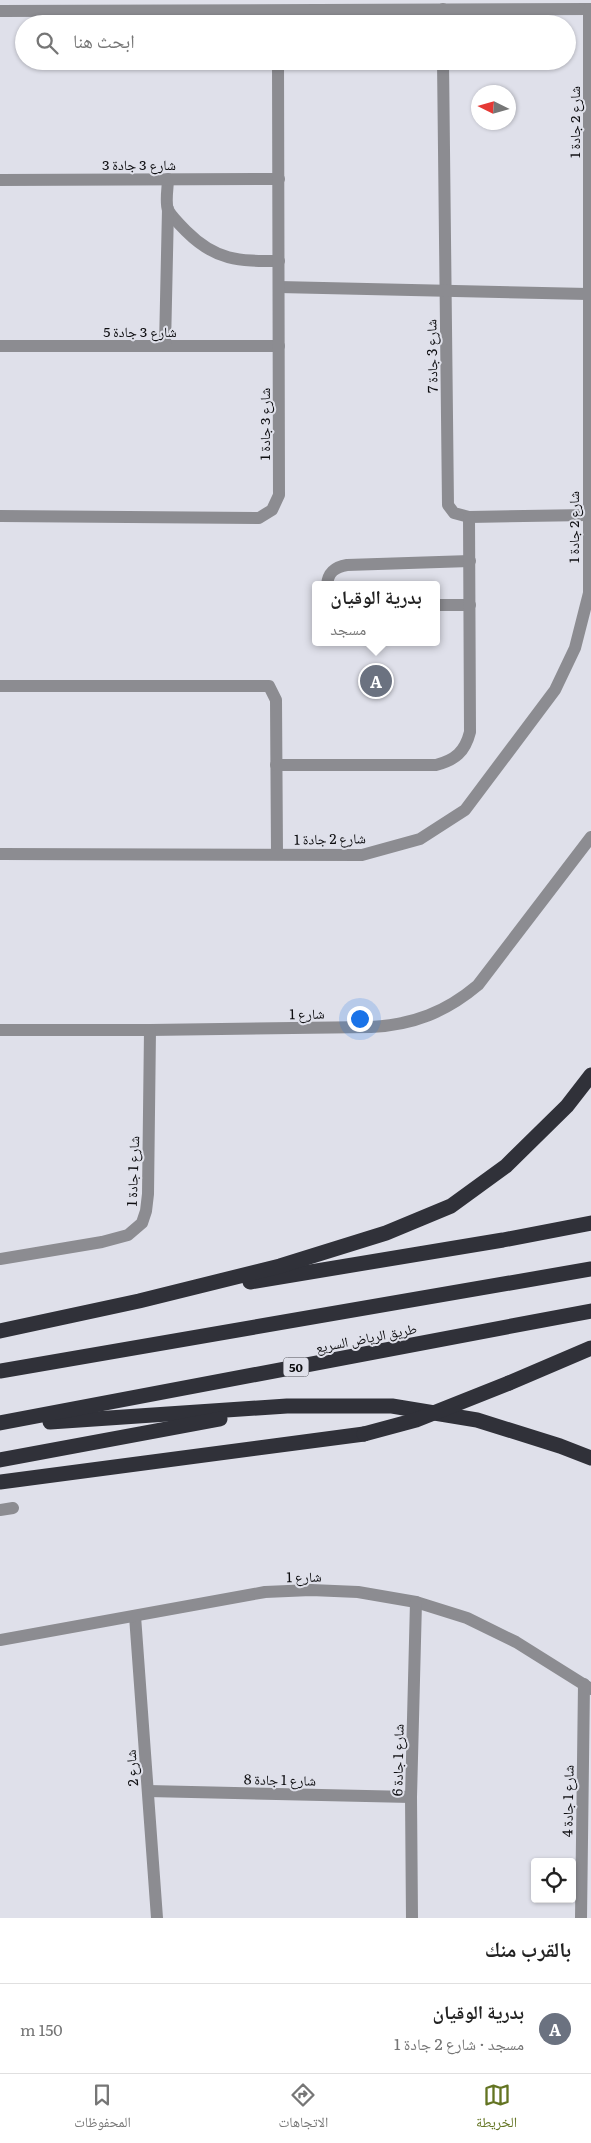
<!DOCTYPE html>
<html lang="ar">
<head>
<meta charset="utf-8">
<style>
  body { margin:0; font-family:Literata,"Noto Naskh Arabic",serif; background:#f6f6f6; color:#222; direction:rtl }
  .controls { position:absolute; right:15px; bottom:15px; display:grid; overflow:hidden; border-radius:5px; box-shadow:0 1px 4px #0004 }
  .controls button { width:45px; height:45px; display:grid; place-items:center; padding:0; border:0; border-bottom:1px solid #e0e0e0; background:#fff; color:#222; font:25px sans-serif }
  .compass { position:absolute; left:471px; top:85px; width:45px; height:45px; border-radius:50%; background:#fff; box-shadow:0 1px 4px #0004; rotate:275deg }
  .you { position:absolute; left:359px; top:1018px; width:18px; height:18px; margin:-12px; border:4px solid #fff; border-radius:50%; background:#1a73e8; box-shadow:0 0 0 8px #1a73e833 }
  .badge { display:grid; place-items:center; width:32px; height:32px; border-radius:50%; background:#637422; color:#fff; font-size:16px; font-weight:700 }
  .pin { position:absolute; translate:-50% -50%; border:2px solid #fff; box-shadow:0 1px 5px #0006 }
  .popup { position:absolute; left:312px; top:581px; width:128px; height:65px; box-sizing:border-box; display:grid; place-content:center; border-radius:5px; background:#fff; filter:drop-shadow(0 1px 4px #0005); font-size:16px; white-space:nowrap; color:#767676 }
  .popup b { font-size:19px; color:#222 }
  .popup::after { content:''; position:absolute; left:50%; top:100%; margin-left:-10px; border:10px solid transparent; border-top-color:#fff }
  .list { margin:0; padding:0; list-style:none }
  h2 { display:flex; justify-content:space-between; align-items:center; height:65px; margin:0; padding:0 20px; font-size:21px }
  h2 small { font-size:16px; font-weight:400; color:#767676 }
  .list li { display:grid; grid-template-columns:32px 1fr auto; gap:15px; align-items:center; box-sizing:border-box; height:90px; padding:0 20px; border-top:1px solid #e0e0e0 }
  .list b { display:block; font-size:19px; white-space:nowrap }
  .list p { margin:0; font-size:16px; white-space:nowrap; color:#767676 }
  .list em { font-size:16px; font-style:normal; color:#767676 }
  .icon { flex:none; width:28px; height:28px; fill:none; stroke:currentColor; stroke-width:2; stroke-linecap:round; stroke-linejoin:round }
  .map { position:relative; flex:none; width:591px; height:1918px; overflow:hidden; direction:ltr }
  .search { position:absolute; background:#fff; box-shadow:0 1px 4px #0004; left:15px; right:15px; top:15px; height:55px; display:flex; align-items:center; gap:12px; box-sizing:border-box; padding:0 18px; border-radius:28px; color:#767676; font-size:19px }
  .sheet { height:155px; background:#fff }
  nav { display:flex; justify-content:space-around; align-items:center; box-sizing:border-box; height:70px; border-top:1px solid #e0e0e0; background:#fff; font-size:14px; color:#767676 }
  nav a { display:grid; justify-items:center; gap:2px }
  nav .on { color:#637422 }
  .map>svg:first-child { display:block }
</style>
</head>
<body>
<div class="map">
<svg width="591" height="1918" viewBox="0 0 591 1918">
  <rect width="100%" height="100%" fill="#dfe0ea"/>
  <g fill="none" stroke-linecap="round" stroke-linejoin="round">
    <g stroke="#8c8c91" stroke-width="12">
      <path d="M443 9V24"/>
      <path d="M0 11 591 9"/>
      <path d="M443 61 448 505 454 513 469 517 588 515"/>
      <path d="M168 179C168 187 165 202 168 210 172 217 180 225 186 231 216 261 238 261 279 261"/>
      <path d="M0 180 279 179"/>
      <path d="M279 287 588 294"/>
      <path d="M0 346H279"/>
      <path d="M165 346 168 209"/>
      <path d="M0 516 259 518 272 510 279 495 278 61"/>
      <path d="M327 585C328 572 335 567 347 565L470 561"/>
      <path d="M436 605H470"/>
      <path d="M0 686H269L276 700 277 854"/>
      <path d="M276 765H436C455 760 465 752 470 732L469 517"/>
      <path d="M0 854 362 855 420 839 465 810 555 690 575 648 589 593V9"/>
      <path d="M0 1030H150L371 1027C413 1025 446 1012 478 985L591 837"/>
      <path d="M0 1259 102 1242 128 1235 142 1223 146 1211 148 1194 150 1030"/>
      <path d="M0 1510 13 1508"/>
      <path d="M135 1616 157 1918"/>
      <path d="M0 1640 265 1592 311 1590 358 1592 416 1602 467 1618 516 1642 591 1689"/>
      <path d="M148 1791 411 1797"/>
      <path d="M412 1918 411 1797 416 1602"/>
      <path d="M581 1918 584 1684"/>
    </g>
    <g stroke="#303139" stroke-width="15">
      <path d="M250 1282 503 1240 591 1223"/>
      <path d="M0 1331 139 1301 280 1266 386 1233 451 1206 506 1166 567 1106 591 1075"/>
      <path d="M0 1371 591 1269"/>
      <path d="M509 1383 591 1348"/>
      <path d="M50 1422 287 1406H392L477 1420 560 1446 591 1458"/>
      <path d="M0 1423 591 1311"/>
      <path d="M0 1460 220 1419"/>
      <path d="M0 1482 364 1434"/>
    </g>
    <path stroke="#303139" stroke-width="15" d="M364 1434 416 1420 509 1383"/>
  </g>
  <g text-anchor="middle" dominant-baseline="central" stroke-width="4" stroke-linejoin="round" paint-order="stroke">
    <rect fill="#dfe0ea" stroke="#4d4d52" stroke-width="1" x="283.5" y="1357.5" width="25" height="19" rx="4"/>
    <g font-size="12" font-weight="bold" fill="#0e0e11">
      <text x="296" y="1367">50</text>
    </g>
    <g font-size="14" fill="#0e0e11" stroke="#dfe0ea">
      <text transform="translate(574 122) rotate(-90)">شارع 2 جادة 1</text>
      <text x="139" y="164">شارع 3 جادة 3</text>
      <text x="140" y="331">شارع 3 جادة 5</text>
      <text transform="translate(431 356) rotate(-91)">شارع 3 جادة 7</text>
      <text transform="translate(264 424) rotate(-90)">شارع 3 جادة 1</text>
      <text transform="translate(573 527) rotate(-90)">شارع 2 جادة 1</text>
      <text transform="translate(330 838) rotate(-1)">شارع 2 جادة 1</text>
      <text transform="translate(307 1013) rotate(-1)">شارع 1</text>
      <text transform="translate(132 1171) rotate(-88)">شارع 1 جادة 1</text>
      <text transform="translate(366 1337) rotate(-11)">طريق الرياض السريع</text>
      <text transform="translate(304 1576) rotate(-1)">شارع 1</text>
      <text transform="translate(397 1760) rotate(-89)">شارع 1 جادة 6</text>
      <text transform="translate(131 1768) rotate(-94)">شارع 2</text>
      <text transform="translate(280 1779) rotate(1)">شارع 1 جادة 8</text>
      <text transform="translate(567 1801) rotate(-89)">شارع 1 جادة 4</text>
    </g>
  </g>
</svg>
<div class="controls">
<button><svg class="icon" aria-label="locate" viewBox="0 0 24 24"><circle cx="12" cy="12" r="6"/><path d="M12 2v4M12 18v4M2 12h4M18 12h4"/></svg></button>
</div>
<svg class="compass" viewBox="-18 -18 36 36"><path d="M0-13l5 13h-10z" fill="#e53935"/><path d="M0 13l5-13h-10z" fill="#767676"/></svg>
<div class="you"></div>
<div class="pin badge" style="left:376px;top:681px;background:#6b7280">A</div>
<div class="popup"><b>بدرية الوقيان</b>مسجد</div>
<div class="search"><svg class="icon" aria-label="search" viewBox="0 0 24 24"><circle cx="10" cy="10" r="6"/><path d="M15 15l6 6"/></svg>ابحث هنا</div>
</div>
<section class="sheet">
<h2>بالقرب منك<small></small></h2>
<ul class="list">
<li><span class="badge" style="background:#6b7280">A</span><div><b>بدرية الوقيان</b><p>مسجد · شارع 2 جادة 1</p></div><em>150 m</em></li>
</ul>
</section>
<nav>
<a class="on"><svg class="icon" aria-label="map" viewBox="0 0 24 24"><path d="M3 6l6-2 6 2 6-2v14l-6 2-6-2-6 2zM9 4v14M15 6v14"/></svg>الخريطة</a>
<a><svg class="icon" aria-label="directions" viewBox="0 0 24 24"><path d="M12 3l9 9-9 9-9-9zM9 14v-3h6M13 9l2 2-2 2"/></svg>الاتجاهات</a>
<a><svg class="icon" aria-label="saved" viewBox="0 0 24 24"><path d="M7 4h10v16l-5-4-5 4z"/></svg>المحفوظات</a>
</nav>
</body>
</html>
